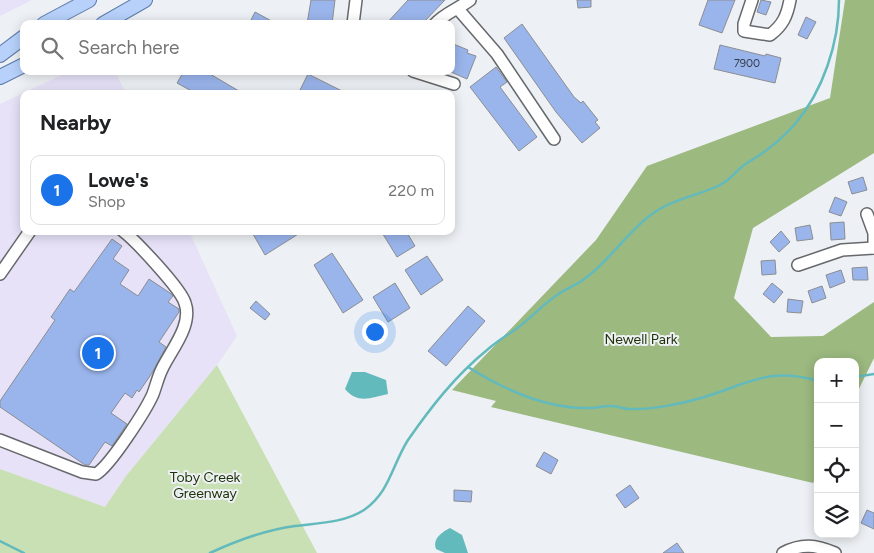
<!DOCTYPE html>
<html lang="en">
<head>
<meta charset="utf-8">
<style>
  body { margin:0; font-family:Figtree,sans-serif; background:#f6f6f6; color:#202124 }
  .controls { position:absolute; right:15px; bottom:15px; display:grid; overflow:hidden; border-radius:10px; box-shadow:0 2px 12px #0003 }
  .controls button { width:45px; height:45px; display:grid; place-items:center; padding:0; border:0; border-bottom:1px solid #e0e0e0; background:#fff; color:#202124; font:25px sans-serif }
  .you { position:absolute; left:374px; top:331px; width:18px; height:18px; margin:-12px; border:4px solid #fff; border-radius:50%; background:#1a73e8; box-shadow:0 0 0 8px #1a73e833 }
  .badge { display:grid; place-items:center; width:32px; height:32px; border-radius:50%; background:#1a73e8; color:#fff; font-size:16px; font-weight:700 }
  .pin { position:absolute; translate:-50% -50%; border:2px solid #fff; box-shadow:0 1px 5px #0006 }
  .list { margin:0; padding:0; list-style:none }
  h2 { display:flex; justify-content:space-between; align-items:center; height:65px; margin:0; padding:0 20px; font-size:21px }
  h2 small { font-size:16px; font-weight:400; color:#757577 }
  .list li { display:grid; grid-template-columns:32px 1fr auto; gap:15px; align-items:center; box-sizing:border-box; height:70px; margin:0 10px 10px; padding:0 10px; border:1px solid #e0e0e0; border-radius:10px }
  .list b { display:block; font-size:19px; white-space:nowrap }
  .list p { margin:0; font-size:16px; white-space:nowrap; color:#757577 }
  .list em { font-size:16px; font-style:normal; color:#757577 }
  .icon { flex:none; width:28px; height:28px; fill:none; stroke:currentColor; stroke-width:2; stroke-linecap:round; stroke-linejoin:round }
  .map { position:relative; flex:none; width:874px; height:553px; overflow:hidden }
  .search { position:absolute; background:#fff; box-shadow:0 2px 12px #0003; left:20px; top:20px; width:435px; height:55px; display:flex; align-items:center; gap:12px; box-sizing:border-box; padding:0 18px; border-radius:10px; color:#757577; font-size:19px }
  .panel { position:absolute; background:#fff; box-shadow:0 2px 12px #0003; left:20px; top:90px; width:435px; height:145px; border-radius:10px }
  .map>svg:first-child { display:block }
</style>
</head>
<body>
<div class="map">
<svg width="874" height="553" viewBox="0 0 874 553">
  <rect width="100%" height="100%" fill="#edf0f4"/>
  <g fill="#e7e2f8">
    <path d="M0 0H32L0 16Z"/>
    <path d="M70 71H115L126 94H24V231H189L237 336 217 365 126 476 105 507 0 469V104Z"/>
  </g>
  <path fill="#c8e0b3" d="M217 365 317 553H0V469L105 507 126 476Z"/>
  <path fill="#9cb980" d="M845 0H874V153L753 228 734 298 771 337 823 336 874 302V358L855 397V362H818V474L813 483 491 407 496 401 452 390 596 240 647 166 830 98Z"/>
  <g fill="#62babc">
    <path d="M352 372H365L386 380 388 394C371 398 357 404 345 389Z"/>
    <path d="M450 528 462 535 468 553H445L436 549C432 539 442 532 450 528Z"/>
  </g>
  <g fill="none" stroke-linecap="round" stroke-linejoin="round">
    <g stroke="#62babc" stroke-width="2.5">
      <path d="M468 367C503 389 547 409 589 408 596 408 604 406 611 406 617 406 624 409 630 409 650 410 681 404 701 398 747 385 767 366 818 381"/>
      <path d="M855 377 874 374"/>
      <path d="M0 541 24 553"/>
      <path d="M210 553C238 540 265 530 295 526 317 523 344 523 364 510 390 492 392 465 408 440 431 407 455 376 487 350 496 342 506 336 516 329 530 319 542 305 557 295 564 290 573 286 580 282 610 262 628 229 658 210 677 198 700 195 720 185 731 180 737 169 747 163 766 152 781 140 795 124 823 91 839 43 839 0"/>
    </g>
  </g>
  <g fill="#9ab5ec" stroke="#8b8d91">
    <path d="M311 0H335L332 24H307Z"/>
    <path d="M408 0H445L422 24H386Z"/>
    <path d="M577 0H591V7L578 8Z"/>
    <path d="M708 0H735L722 33 699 25Z"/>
    <path d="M761 0 771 2 766 15 757 12Z"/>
    <path d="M255 12 277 24H249Z"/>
    <path d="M806 17 816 22 807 39 798 35Z"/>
    <path d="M522 24 574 97 581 103 583 101 598 120 595 122 600 128 582 143 556 112 504 38Z"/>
    <path d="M451 43 468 50 467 53 476 56 467 79 451 72Z"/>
    <path d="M720 45 765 56 766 54 781 58 775 83 714 69Z"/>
    <path d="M496 67 507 82 500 87 537 137 519 151 470 87Z"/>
    <path d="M184 71H205L244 94H197L177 83Z"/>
    <path d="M308 74 348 94H298Z"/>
    <path d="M863 177 867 190 852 194 848 182Z"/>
    <path d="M835 197 847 202 841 216 829 212Z"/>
    <path d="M844 222 845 239 831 240 830 223Z"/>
    <path d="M810 225 813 239 797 241 795 228Z"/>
    <path d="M258 231H303L265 255 253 234Z"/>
    <path d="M381 231H406L415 246 397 257Z"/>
    <path d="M781 231 790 242 779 252 770 242Z"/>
    <path d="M112 239 122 246 113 259 129 270 120 284 138 296 149 279 170 293 173 296 168 302 179 309V312L159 342 166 347 152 373 139 392 137 390 132 398 125 393 111 413 127 424 112 446 105 442 89 465H85L0 407V401L55 320 51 317 70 289 74 292Z"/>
    <path d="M332 253 363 300 343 313 314 265Z"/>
    <path d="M427 256 443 280 421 295 405 270Z"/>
    <path d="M775 260 776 274 762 275 761 261Z"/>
    <path d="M867 267 868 280H853L852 268Z"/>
    <path d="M841 270 845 282 830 288 826 275Z"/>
    <path d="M395 283 410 308 388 322 373 297Z"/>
    <path d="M772 283 783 292 774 303 763 294Z"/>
    <path d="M822 286 826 298 812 303 808 291Z"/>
    <path d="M788 299 803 301 801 313 787 312Z"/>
    <path d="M256 301 270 314 265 320 250 308Z"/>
    <path d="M468 306 485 321 446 366 428 351Z"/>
    <path d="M544 452 558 460 551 474 536 466Z"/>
    <path d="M630 485 639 498 625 508 616 495Z"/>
    <path d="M454 490 472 491 471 502 454 501Z"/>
    <path d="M867 510 874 513V529L861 523Z"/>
    <path d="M677 543 684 553H663Z"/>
  </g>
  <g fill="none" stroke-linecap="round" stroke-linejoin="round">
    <defs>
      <g id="minor">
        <path d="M752 0 744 24V31L770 35C783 25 787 16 790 0"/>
        <path d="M458 9 497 54 554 139"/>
        <path d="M353 24 356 0"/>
        <path d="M435 24C445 13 458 9 470 0"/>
        <path d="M413 71 454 84"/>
        <path d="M867 214 874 233V248"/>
        <path d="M798 265 842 250 874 248"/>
        <path d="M0 274 30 231"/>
        <path d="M0 440 82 472 96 474C110 466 146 410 153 394 156 386 158 377 162 369 171 350 193 325 185 303 181 289 136 241 123 231"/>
        <path d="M783 553C802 543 816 545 835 553"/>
      </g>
      <g id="major">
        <path d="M44 24 89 0"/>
        <path d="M103 24 145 0"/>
        <path d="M0 55 24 37"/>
        <path d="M0 77 24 65"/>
      </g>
    </defs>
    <use href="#minor" stroke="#66686b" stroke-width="14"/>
    <use href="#major" stroke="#5e7ba9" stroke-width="16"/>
    <use href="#minor" stroke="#fff" stroke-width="11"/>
    <use href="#major" stroke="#b7d1fb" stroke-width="14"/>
  </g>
  <g text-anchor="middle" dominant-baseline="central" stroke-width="4" stroke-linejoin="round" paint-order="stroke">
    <g font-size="11" fill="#343c4a">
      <text x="747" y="63">7900</text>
    </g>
    <g font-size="14" fill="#203308" stroke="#edf0f4">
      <text x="641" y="339">Newell Park</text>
      <text x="205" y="477">Toby Creek<tspan x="205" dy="16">Greenway</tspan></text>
    </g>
  </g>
</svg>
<div class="controls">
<button>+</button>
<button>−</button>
<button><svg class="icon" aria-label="locate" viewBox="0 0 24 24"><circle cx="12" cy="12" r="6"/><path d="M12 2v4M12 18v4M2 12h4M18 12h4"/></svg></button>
<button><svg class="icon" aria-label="layers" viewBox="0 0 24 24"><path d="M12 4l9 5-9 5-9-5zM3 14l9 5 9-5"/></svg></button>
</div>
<div class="you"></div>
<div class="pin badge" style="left:98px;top:353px">1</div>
<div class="search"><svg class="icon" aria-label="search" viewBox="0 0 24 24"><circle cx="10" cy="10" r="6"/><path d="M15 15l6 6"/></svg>Search here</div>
<section class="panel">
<h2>Nearby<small></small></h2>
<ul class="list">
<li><span class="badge">1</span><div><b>Lowe's</b><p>Shop</p></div><em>220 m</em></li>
</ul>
</section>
</div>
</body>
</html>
